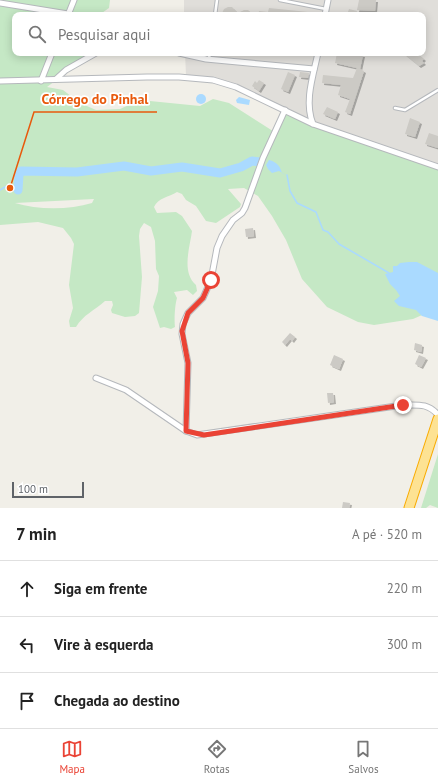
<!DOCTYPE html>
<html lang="pt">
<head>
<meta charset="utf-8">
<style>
  body { margin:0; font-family:"PT Sans",sans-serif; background:#f6f6f6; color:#222 }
  .scale { position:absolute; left:12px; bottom:10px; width:72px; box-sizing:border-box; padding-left:4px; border:2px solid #5f6368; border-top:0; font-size:11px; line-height:14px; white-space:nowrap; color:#5f6368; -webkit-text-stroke:3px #fff; paint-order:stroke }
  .stop { position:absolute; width:12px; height:12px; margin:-9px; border:3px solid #ea4335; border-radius:50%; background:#fff }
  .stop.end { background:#ea4335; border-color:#fff; box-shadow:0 1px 4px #0008 }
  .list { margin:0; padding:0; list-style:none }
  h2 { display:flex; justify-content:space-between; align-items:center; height:52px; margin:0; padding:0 16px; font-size:17px }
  h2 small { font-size:13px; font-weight:400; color:#767676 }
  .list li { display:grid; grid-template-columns:26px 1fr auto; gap:12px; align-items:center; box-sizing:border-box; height:56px; padding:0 16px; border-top:1px solid #e0e0e0 }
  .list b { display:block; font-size:15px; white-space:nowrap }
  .list em { font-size:13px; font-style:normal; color:#767676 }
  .icon { flex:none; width:22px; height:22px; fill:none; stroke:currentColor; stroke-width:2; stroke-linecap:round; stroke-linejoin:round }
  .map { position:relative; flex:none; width:438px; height:508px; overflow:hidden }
  .search { position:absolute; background:#fff; box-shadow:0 2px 10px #0003; left:12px; right:12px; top:12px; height:44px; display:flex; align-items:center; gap:10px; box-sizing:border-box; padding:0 14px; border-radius:8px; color:#767676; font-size:15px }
  .sheet { height:220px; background:#fff }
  nav { display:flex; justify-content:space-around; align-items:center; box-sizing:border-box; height:56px; border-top:1px solid #e0e0e0; background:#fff; font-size:11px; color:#767676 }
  nav a { display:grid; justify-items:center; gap:2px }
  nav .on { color:#ea4335 }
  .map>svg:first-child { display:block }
</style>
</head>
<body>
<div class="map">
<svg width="438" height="508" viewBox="0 0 438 508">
  <defs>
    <filter id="shadow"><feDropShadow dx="2" dy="2" stdDeviation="0" flood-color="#0004"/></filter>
  </defs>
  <rect width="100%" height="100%" fill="#f1efe8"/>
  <path fill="#e0deda" d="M184 0H438V165L317 124 250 91 186 75 185 53H423V15H184Z"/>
  <g fill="#c5e8c5" fill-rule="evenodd">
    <path d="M0 0H110L109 8 99 15H15V53H92L47 87 63 90 80 103 96 110 120 109 140 100 200 106 213 99 229 103 276 133 286 110 311 122 438 165V308L413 319 374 325 358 322 327 307 302 279 286 240 272 216 258 196 244 188 228 189 241 204 240 207 216 223 206 221 196 206 186 200 182 194 177 192C169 197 158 198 154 207L157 213 176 212 182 216 192 231C190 247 181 272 196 285L197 291 193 295 187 290 174 292 177 298C175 304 174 320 175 327L171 329 164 327 160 328 153 307 158 291 159 276 156 269 155 241 151 227 144 223 140 229 139 236 142 277 139 313 135 316 125 317 112 313 111 310 113 305 112 301H105C95 310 83 315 76 327H70L69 321 73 308 69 285 74 244 71 238 63 228 38 222 0 225ZM94 199 92 203C69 210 38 210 15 203Z"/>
    <path d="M438 454V508L430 505 426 508H421Z"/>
  </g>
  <g fill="#aadaff">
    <circle cx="201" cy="99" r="5"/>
    <path d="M239 97 250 100 249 105 237 103 236 100Z"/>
    <path d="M269 160C277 162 280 166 282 173L288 176 279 171 272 173 268 169 266 165Z"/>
    <path d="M409 262H417L438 273V321L422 316 416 310 399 306 394 301 400 296 396 290 390 284 385 274 393 272V266H397L400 263Z"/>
  </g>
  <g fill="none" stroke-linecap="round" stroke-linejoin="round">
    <g stroke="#aadaff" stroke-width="1.5">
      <path d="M287 175 290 191 297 203 316 212 323 230 328 232 339 244 389 273"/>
      <path d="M0 190 5 187 18 190"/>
    </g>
    <path stroke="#aadaff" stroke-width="9" d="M18 190 19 175 21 171 77 172 124 166 151 171 182 167 220 173 241 167 252 161 260 162"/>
  </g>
  <g fill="#cccac5" filter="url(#shadow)">
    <path d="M359 0H376L375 11 357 10Z"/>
    <path d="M228 7H232L238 13 244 10H248L254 15H221L224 9Z"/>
    <path d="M269 8 308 12V15H258L259 11 268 12Z"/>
    <path d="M349 9 357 11 356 15H347Z"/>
    <path d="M337 53 363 55 360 69 364 71 350 114 345 112 350 99 338 95 341 85 322 83 323 75 353 78 357 68 335 63Z"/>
    <path d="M403 53H417L424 59 422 61 424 63 419 66Z"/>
    <path d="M288 72 295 75 288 92 281 89Z"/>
    <path d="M300 72 309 73 308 78 299 77Z"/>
    <path d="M259 80 264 83 259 91 252 86 255 81 257 83Z"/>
    <path d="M327 107 338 112 335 119 323 114Z"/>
    <path d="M410 118 420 122 415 137 405 134Z"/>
    <path d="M429 133 438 136V148L425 144Z"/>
    <path d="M253 228 254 236 246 237 245 229Z"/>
    <path d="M290 333 295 337 292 341 290 339 285 345 282 342Z"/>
    <path d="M415 343 422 345 421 352 414 350Z"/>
    <path d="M334 355 343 359 339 369 330 365Z"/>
    <path d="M419 355 426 358 421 367 415 364Z"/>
    <path d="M327 393H333L334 402 328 403Z"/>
    <path d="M343 502 350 503 349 508H342Z"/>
  </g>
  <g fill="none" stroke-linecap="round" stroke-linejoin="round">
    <defs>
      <g id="lane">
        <path d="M280 0 326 9"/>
        <path d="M215 15 217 0"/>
        <path d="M209 58 210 53"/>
        <path d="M395 108 405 110 438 90"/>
      </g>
      <g id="street">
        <path d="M0 3 68 14"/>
        <path d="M68 15 74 0"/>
        <path d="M325 15 328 0"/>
        <path d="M179 53 206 59 314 69"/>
        <path d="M56 79 66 70 96 53"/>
        <path d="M0 81 147 77H179L213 80 236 87 313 124 438 167"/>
        <path d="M41 81 52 53"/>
        <path d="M313 124C304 102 313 76 318 53"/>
        <path d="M96 378 126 390 186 431 197 435 403 405C418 405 428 403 438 415"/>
        <path d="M186 431 188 363 182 334 183 324 188 313 203 298 211 280 217 248 222 236 233 220 242 213 245 208 263 158 285 110"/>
      </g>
      <path id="highway" d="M409 508 438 419"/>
    </defs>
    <use href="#lane" stroke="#b5b8bc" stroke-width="4.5"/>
    <use href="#street" stroke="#b5b8bc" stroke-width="7"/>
    <use href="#highway" stroke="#f9ab00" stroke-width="11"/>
    <use href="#lane" stroke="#fff" stroke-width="2.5"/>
    <use href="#street" stroke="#fff" stroke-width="5"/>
    <use href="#highway" stroke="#fde293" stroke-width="9"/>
  </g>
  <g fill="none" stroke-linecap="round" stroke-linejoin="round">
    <path stroke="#ea4335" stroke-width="5" d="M211 280 203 298 188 313 182 331 188 363 186 431 204 435 403 405"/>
  </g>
  <path fill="none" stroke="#e8590c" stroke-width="1.5" d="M10 188L34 112H157"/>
  <circle fill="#e8590c" stroke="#fff" stroke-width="1.5" cx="10" cy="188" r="4"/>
  <g font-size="14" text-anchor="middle" font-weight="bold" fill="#e8590c" stroke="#fff" stroke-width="3.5" stroke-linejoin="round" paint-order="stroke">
    <text x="95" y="104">Córrego do Pinhal</text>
  </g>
</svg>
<div class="scale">100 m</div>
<div class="stop" style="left:211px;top:280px"></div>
<div class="stop end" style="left:403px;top:405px"></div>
<div class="search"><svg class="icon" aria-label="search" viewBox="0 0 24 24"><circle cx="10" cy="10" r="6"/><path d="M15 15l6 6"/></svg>Pesquisar aqui</div>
</div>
<section class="sheet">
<h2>7 min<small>A pé · 520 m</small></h2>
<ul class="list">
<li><svg class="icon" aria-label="ahead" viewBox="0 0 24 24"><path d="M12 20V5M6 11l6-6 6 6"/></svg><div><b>Siga em frente</b></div><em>220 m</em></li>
<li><svg class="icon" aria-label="left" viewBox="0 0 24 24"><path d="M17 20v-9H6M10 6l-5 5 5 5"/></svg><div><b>Vire à esquerda</b></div><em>300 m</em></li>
<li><svg class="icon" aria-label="arrive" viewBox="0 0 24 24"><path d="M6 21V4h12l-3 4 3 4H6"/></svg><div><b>Chegada ao destino</b></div></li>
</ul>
</section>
<nav>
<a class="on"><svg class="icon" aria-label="map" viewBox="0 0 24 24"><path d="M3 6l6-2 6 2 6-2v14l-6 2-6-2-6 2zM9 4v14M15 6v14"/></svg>Mapa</a>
<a><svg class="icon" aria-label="directions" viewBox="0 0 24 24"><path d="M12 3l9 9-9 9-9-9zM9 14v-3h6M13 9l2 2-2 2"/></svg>Rotas</a>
<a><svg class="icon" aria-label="saved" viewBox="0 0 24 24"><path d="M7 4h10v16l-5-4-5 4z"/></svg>Salvos</a>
</nav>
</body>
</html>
